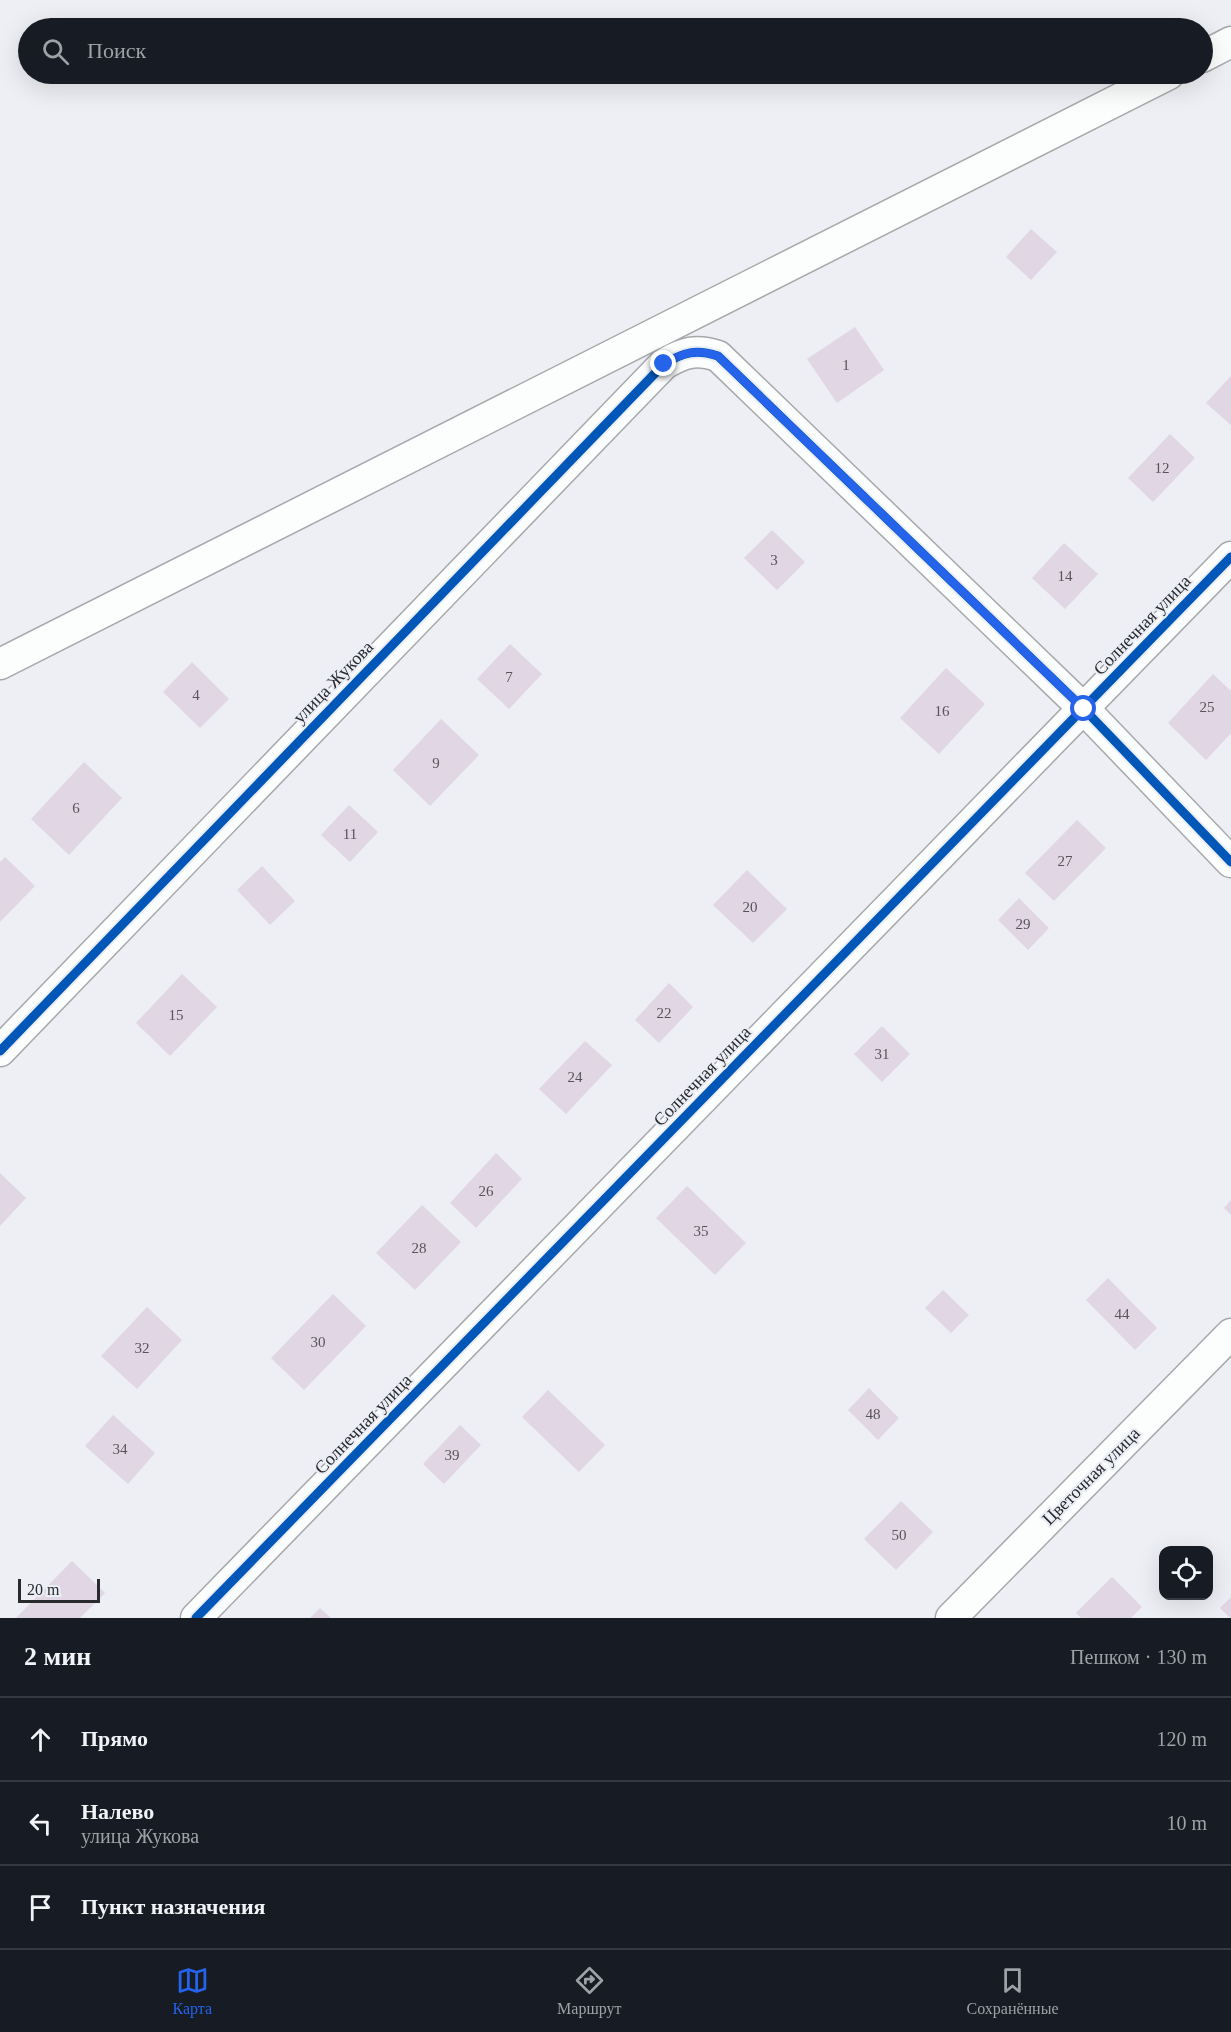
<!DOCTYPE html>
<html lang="ru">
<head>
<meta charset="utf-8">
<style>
  body { margin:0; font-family:Georgia,serif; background:#20242c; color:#f1f3f6 }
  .controls { position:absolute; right:18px; bottom:18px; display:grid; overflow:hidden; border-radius:12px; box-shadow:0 6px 24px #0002 }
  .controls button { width:54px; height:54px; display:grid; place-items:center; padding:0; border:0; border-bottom:2px solid #363941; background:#171b24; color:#f1f3f6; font:30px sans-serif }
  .scale { position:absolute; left:18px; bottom:15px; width:82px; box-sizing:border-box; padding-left:6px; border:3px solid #292a2d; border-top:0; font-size:16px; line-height:21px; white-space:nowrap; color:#292a2d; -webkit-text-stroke:4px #eceef6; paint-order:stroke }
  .stop { position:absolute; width:18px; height:18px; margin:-14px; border:4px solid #2563eb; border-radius:50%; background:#fff }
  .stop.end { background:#2563eb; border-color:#fff; box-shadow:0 2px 6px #0008 }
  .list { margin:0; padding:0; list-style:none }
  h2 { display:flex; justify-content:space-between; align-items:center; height:78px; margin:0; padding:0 24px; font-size:26px }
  h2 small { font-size:20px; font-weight:400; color:#9ea1a6 }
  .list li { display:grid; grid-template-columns:39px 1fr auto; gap:18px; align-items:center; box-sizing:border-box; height:84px; padding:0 24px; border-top:2px solid #363941 }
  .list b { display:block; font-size:22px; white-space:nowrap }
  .list p { margin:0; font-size:20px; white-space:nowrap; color:#9ea1a6 }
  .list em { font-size:20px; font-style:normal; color:#9ea1a6 }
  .icon { flex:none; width:33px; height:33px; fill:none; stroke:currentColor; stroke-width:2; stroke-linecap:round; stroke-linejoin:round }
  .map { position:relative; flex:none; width:1231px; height:1618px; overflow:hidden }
  .search { position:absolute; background:#171b24; box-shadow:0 6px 24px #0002; left:18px; right:18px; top:18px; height:66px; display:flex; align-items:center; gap:15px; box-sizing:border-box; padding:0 21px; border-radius:33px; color:#9ea1a6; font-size:22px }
  .sheet { height:330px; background:#171b24 }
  nav { display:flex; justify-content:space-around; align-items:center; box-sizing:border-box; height:84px; border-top:2px solid #363941; background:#171b24; font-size:16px; color:#9ea1a6 }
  nav a { display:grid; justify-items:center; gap:3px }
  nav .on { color:#2563eb }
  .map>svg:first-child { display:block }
</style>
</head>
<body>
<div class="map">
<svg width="1231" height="1618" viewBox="0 0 1231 1618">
  <rect width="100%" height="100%" fill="#eeeff4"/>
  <g fill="#e0d6e4">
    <path d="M1031 229 1057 252 1031 280 1006 257Z"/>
    <path d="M855 327 884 370 837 403 807 359Z"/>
    <path d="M1231 376V425L1206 403Z"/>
    <path d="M1170 434 1195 458 1153 502 1128 478Z"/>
    <path d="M772 530 805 562 777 590 744 558Z"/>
    <path d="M1064 543 1098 574 1065 609 1032 578Z"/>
    <path d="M510 644 542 674 509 709 477 679Z"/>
    <path d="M192 662 229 699 200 728 163 692Z"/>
    <path d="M946 668 985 704 939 754 900 718Z"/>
    <path d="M1213 674 1231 691V733L1206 760 1168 723Z"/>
    <path d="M441 719 479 755 430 806 393 770Z"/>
    <path d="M84 762 122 798 69 855 31 819Z"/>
    <path d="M349 805 378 832 350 862 321 835Z"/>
    <path d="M1077 820 1106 848 1054 901 1025 873Z"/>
    <path d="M5 857 35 886 0 922V862Z"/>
    <path d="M262 866 295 901 270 925 237 890Z"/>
    <path d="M747 870 787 909 753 943 713 905Z"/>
    <path d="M1019 898 1049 928 1028 950 998 920Z"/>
    <path d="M182 974 217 1007 170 1056 136 1023Z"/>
    <path d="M669 983 693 1007 659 1043 635 1020Z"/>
    <path d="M882 1026 910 1054 882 1082 854 1054Z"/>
    <path d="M585 1041 612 1065 566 1114 539 1089Z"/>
    <path d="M496 1153 522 1179 476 1228 450 1203Z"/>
    <path d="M0 1173 26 1198 0 1226Z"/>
    <path d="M687 1186 746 1243 715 1275 656 1218Z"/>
    <path d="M1231 1200V1215L1224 1208Z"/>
    <path d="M422 1205 461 1242 415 1290 376 1253Z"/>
    <path d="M1108 1278 1157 1328 1135 1350 1086 1300Z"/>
    <path d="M943 1290 969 1315 951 1333 925 1308Z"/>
    <path d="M333 1294 366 1326 304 1390 271 1358Z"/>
    <path d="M147 1307 182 1340 137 1389 101 1356Z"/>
    <path d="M869 1388 899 1418 878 1440 848 1410Z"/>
    <path d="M548 1390 605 1445 579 1472 522 1417Z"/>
    <path d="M113 1415 155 1453 128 1484 85 1446Z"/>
    <path d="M460 1425 481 1445 444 1484 423 1464Z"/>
    <path d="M901 1501 933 1532 896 1570 864 1539Z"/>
    <path d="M72 1561 105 1593 80 1618H16Z"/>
    <path d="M1112 1577 1142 1607 1131 1618H1081L1076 1613Z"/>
    <path d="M1231 1597V1618H1230L1220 1608Z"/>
    <path d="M320 1608 331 1618H310Z"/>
  </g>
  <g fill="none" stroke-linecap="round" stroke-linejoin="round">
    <defs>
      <g id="street">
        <path d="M1202 57 1231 42"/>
        <path d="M0 664 1169 74"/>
        <path d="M0 1051 664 364C684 352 696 349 718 356L1084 709 1231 862"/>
        <path d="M196 1618 1231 557"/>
        <path d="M951 1618 1231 1334"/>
      </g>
    </defs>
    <use href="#street" stroke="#a6a8ab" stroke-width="33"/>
    <use href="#street" stroke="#fcfdfd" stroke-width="30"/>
    <defs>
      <g id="cycleway">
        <path d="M0 1051 664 364C684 352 696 349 718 356L1084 709 1231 862"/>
        <path d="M196 1618 1231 557"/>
      </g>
    </defs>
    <use href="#cycleway" stroke="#eceef6" stroke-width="13"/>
    <use href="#cycleway" stroke="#0057b8" stroke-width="9"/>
  </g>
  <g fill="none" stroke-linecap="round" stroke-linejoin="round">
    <path stroke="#2563eb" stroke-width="8" d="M664 364C684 352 696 349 718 356L1084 709"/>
  </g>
  <g text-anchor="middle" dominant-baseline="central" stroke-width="4.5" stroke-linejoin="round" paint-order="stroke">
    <g font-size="15" fill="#57555b">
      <text x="846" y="365">1</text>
      <text x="1162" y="468">12</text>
      <text x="774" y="560">3</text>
      <text x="1065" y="576">14</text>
      <text x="509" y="677">7</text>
      <text x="196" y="695">4</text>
      <text x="1207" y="707">25</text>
      <text x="942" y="711">16</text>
      <text x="436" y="763">9</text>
      <text x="76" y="808">6</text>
      <text x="350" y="834">11</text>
      <text x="1065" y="861">27</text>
      <text x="750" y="907">20</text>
      <text x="1023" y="924">29</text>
      <text x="664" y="1013">22</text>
      <text x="176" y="1015">15</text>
      <text x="882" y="1054">31</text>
      <text x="575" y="1077">24</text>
      <text x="486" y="1191">26</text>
      <text x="701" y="1231">35</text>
      <text x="419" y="1248">28</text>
      <text x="1122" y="1314">44</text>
      <text x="318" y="1342">30</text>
      <text x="142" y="1348">32</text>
      <text x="873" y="1414">48</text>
      <text x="120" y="1449">34</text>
      <text x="452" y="1455">39</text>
      <text x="899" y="1535">50</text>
    </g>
    <g font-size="18" fill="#292a2d" stroke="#eceef6">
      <text transform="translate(1142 625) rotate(-46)">Солнечная улица</text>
      <text transform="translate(333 682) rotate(-46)">улица Жукова</text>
      <text transform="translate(702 1076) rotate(-46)">Солнечная улица</text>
      <text transform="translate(363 1424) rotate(-46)">Солнечная улица</text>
      <text transform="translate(1091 1476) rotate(-45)">Цветочная улица</text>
    </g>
  </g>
</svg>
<div class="controls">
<button><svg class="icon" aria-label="locate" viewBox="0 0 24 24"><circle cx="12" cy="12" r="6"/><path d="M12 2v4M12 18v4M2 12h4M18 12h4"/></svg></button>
</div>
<div class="scale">20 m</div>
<div class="stop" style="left:1084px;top:709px"></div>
<div class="stop end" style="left:664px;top:364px"></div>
<div class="search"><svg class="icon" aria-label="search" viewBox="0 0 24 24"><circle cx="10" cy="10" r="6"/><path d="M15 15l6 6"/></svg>Поиск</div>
</div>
<section class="sheet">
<h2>2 мин<small>Пешком · 130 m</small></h2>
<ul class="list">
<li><svg class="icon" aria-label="ahead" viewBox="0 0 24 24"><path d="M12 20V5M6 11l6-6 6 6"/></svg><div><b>Прямо</b></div><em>120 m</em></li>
<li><svg class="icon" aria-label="left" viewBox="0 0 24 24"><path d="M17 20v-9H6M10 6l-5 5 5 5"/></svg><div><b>Налево</b><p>улица Жукова</p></div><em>10 m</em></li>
<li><svg class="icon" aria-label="arrive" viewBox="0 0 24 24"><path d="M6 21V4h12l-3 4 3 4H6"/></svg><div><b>Пункт назначения</b></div></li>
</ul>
</section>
<nav>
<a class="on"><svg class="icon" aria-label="map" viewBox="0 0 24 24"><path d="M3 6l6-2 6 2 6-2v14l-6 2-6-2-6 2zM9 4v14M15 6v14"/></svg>Карта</a>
<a><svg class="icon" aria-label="directions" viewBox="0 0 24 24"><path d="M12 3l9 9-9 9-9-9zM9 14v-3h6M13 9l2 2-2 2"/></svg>Маршрут</a>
<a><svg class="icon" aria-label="saved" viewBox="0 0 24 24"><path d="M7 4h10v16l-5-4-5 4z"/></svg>Сохранённые</a>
</nav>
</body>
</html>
